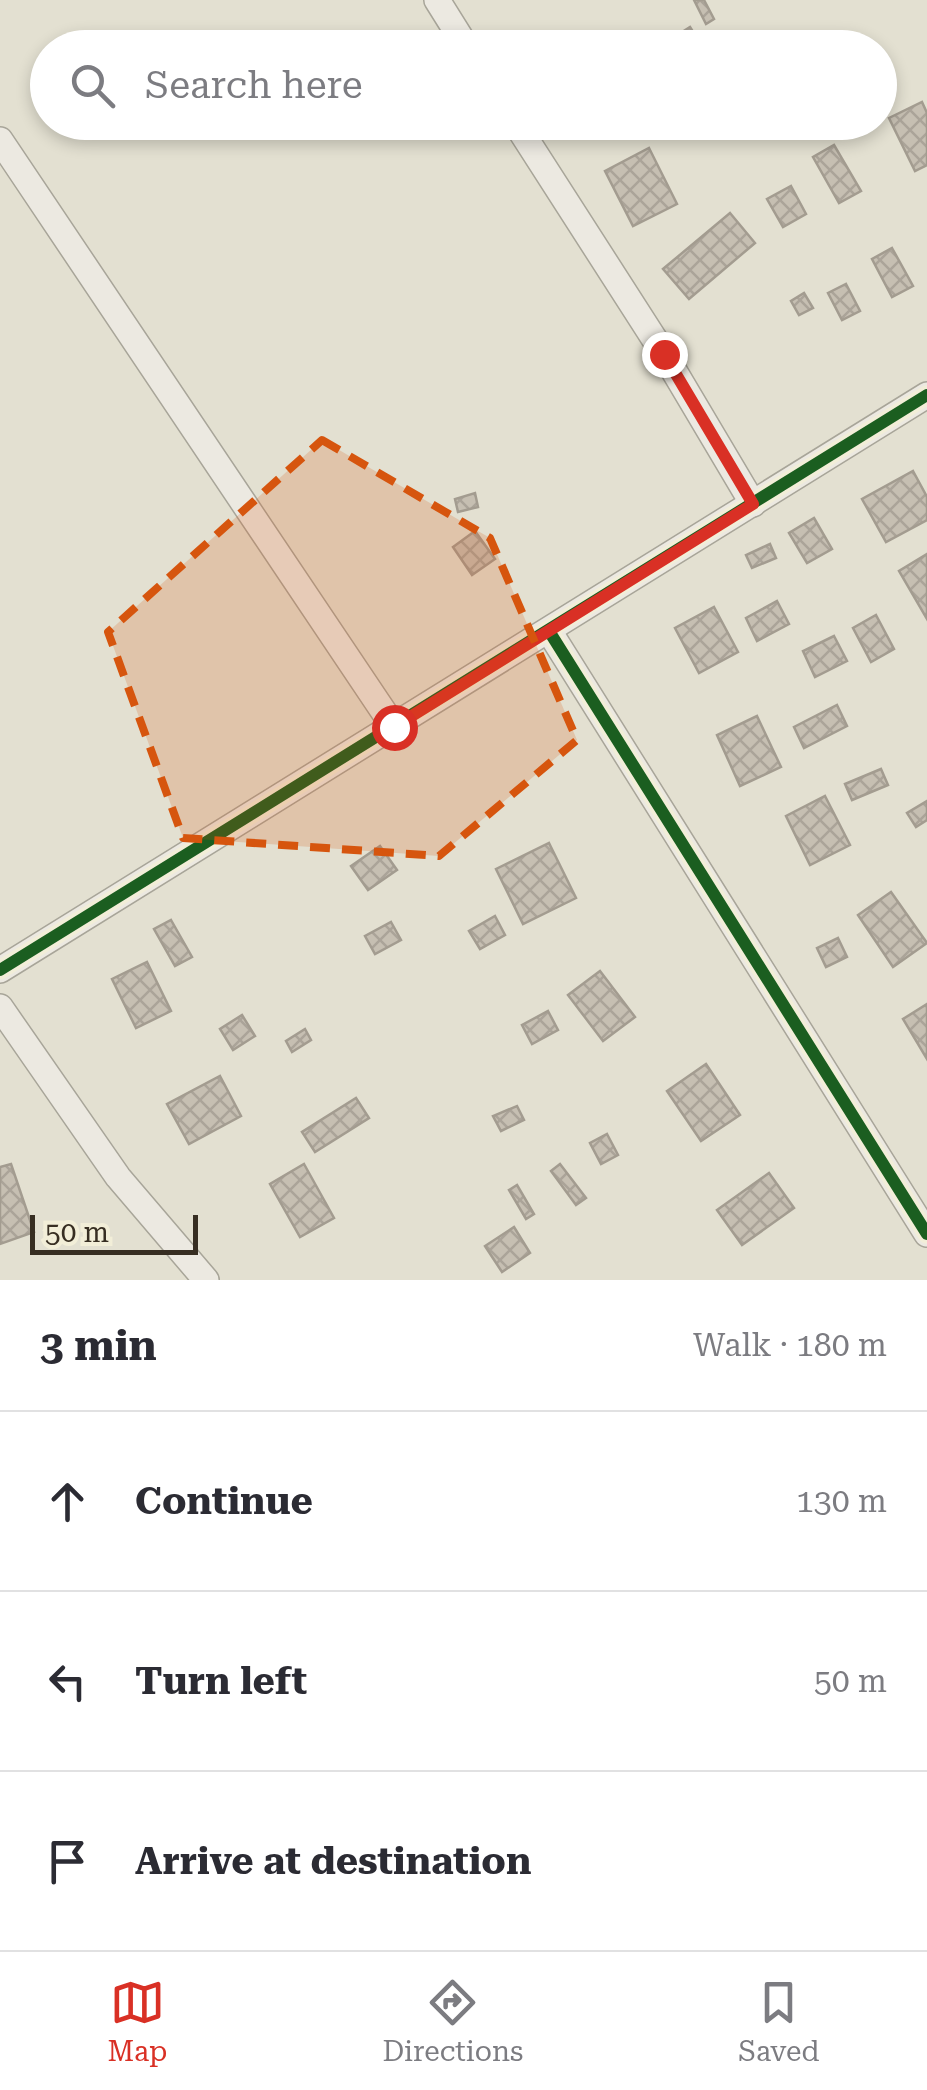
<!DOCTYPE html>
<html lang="en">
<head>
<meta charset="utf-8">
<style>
  body { margin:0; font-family:"Roboto Serif",serif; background:#f7f7f7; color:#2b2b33 }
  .scale { position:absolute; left:30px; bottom:25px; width:168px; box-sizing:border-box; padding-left:10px; border:5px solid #372e22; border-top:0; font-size:28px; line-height:35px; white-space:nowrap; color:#372e22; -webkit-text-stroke:8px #f2eed8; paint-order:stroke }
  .stop { position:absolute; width:30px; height:30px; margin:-22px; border:8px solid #d93025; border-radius:50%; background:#fff }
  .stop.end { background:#d93025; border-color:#fff; box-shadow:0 2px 10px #0008 }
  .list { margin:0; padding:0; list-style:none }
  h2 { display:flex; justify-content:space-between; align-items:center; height:130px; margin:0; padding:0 40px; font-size:42px }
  h2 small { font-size:32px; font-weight:400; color:#7c7c81 }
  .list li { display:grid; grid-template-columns:65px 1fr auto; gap:30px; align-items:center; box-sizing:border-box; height:180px; padding:0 40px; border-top:2px solid #e1e1e2 }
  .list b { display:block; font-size:38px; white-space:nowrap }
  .list em { font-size:32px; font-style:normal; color:#7c7c81 }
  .icon { flex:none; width:55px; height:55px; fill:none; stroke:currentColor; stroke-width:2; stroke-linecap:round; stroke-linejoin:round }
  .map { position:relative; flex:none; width:927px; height:1280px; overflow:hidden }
  .search { position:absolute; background:#fff; box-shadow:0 5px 15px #0003; left:30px; right:30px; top:30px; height:110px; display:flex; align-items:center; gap:25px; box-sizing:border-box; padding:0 35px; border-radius:55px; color:#7c7c81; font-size:38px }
  .sheet { height:670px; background:#fff }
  nav { display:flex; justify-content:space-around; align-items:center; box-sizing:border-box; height:140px; border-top:2px solid #e1e1e2; background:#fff; font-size:28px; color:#7c7c81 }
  nav a { display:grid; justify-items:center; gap:5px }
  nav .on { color:#d93025 }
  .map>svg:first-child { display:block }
</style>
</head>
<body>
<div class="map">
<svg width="927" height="1280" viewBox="0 0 927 1280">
  <defs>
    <pattern id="building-cross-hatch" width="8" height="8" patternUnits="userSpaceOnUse" patternTransform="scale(2.5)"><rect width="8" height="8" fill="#c6bfb2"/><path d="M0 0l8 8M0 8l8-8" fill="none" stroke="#aba499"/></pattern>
  </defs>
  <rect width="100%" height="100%" fill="#e3e0d1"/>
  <g fill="url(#building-cross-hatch)" stroke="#a39c90" stroke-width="2.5">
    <path d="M694 0H704L714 19 706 24Z"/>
    <path d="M690 27 703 48H667L665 43Z"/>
    <path d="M922 102 927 113V165L915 171 889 118Z"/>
    <path d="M834 145 861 191 839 203 813 157Z"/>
    <path d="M649 148 677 204 633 226 605 171Z"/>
    <path d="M791 186 806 214 783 227 767 199Z"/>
    <path d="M730 213 755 243 689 299 663 269Z"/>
    <path d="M892 248 913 286 892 297 872 259Z"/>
    <path d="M846 284 860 311 842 320 828 293Z"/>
    <path d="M804 293 813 308 799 315 791 301Z"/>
    <path d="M913 471 927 497V520L886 542 862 499Z"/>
    <path d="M475 493 478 507 458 512 455 499Z"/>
    <path d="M814 518 832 549 807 563 789 533Z"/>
    <path d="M475 531 495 559 472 575 453 547Z"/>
    <path d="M770 544 776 558 752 568 746 555Z"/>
    <path d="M927 554V619L899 571Z"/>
    <path d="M777 601 789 624 757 641 746 618Z"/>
    <path d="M714 607 738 652 699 673 675 628Z"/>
    <path d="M876 615 894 649 871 662 853 628Z"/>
    <path d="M834 636 847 661 815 677 803 651Z"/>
    <path d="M837 705 847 726 804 748 794 727Z"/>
    <path d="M757 716 781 767 740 786 717 735Z"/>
    <path d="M881 769 888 785 852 800 845 784Z"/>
    <path d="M825 796 850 845 810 865 786 816Z"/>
    <path d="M927 801V820L916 827 907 813Z"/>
    <path d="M549 843 576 898 523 924 496 869Z"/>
    <path d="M380 846 397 870 368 890 351 866Z"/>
    <path d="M891 892 927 943 893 967 858 915Z"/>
    <path d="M495 916 505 935 480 949 469 931Z"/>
    <path d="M171 920 192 957 175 966 154 929Z"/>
    <path d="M391 922 401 940 375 954 365 936Z"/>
    <path d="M838 938 847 957 826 967 817 948Z"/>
    <path d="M147 962 171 1011 136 1028 112 979Z"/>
    <path d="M600 971 635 1017 603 1041 568 995Z"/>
    <path d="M927 1004V1059L903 1019Z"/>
    <path d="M548 1011 558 1030 532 1044 522 1025Z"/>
    <path d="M242 1015 255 1036 233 1050 220 1029Z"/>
    <path d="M305 1029 311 1040 292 1052 286 1041Z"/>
    <path d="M706 1064 740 1115 701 1141 667 1091Z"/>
    <path d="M220 1076 241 1116 189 1144 167 1104Z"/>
    <path d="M356 1098 369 1118 315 1152 302 1132Z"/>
    <path d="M517 1106 524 1120 501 1131 493 1116Z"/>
    <path d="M607 1134 618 1155 601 1164 590 1143Z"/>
    <path d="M11 1164 34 1232 0 1244V1167Z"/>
    <path d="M304 1164 334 1218 300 1237 270 1184Z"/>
    <path d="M560 1164 586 1198 576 1205 551 1171Z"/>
    <path d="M769 1173 794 1208 742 1245 717 1210Z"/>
    <path d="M517 1185 534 1214 526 1219 509 1190Z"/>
    <path d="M514 1227 530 1253 502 1272 485 1246Z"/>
  </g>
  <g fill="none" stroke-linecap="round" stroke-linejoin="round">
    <defs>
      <g id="street">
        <path d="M437 0 467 48"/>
        <path d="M515 122 664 354 753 504"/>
        <path d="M0 140 394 727"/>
        <path d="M549 631 927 1234"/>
        <path d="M0 970 927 395"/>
        <path d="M0 1007 118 1177 206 1280"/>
      </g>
    </defs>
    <use href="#street" stroke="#a8a599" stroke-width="28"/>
    <use href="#street" stroke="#ece9e1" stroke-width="25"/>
    <defs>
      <g id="cycleway">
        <path d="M549 631 927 1234"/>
        <path d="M0 970 927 395"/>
      </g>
    </defs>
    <use href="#cycleway" stroke="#f2eed8" stroke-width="19"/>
    <use href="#cycleway" stroke="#1b5e20" stroke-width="12"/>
  </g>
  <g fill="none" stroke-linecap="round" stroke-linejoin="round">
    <path stroke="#d93025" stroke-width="12" d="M394 727 753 504 664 354"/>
  </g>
  <path fill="#d6550e" fill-opacity="0.2" stroke="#d6550e" stroke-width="8" stroke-dasharray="20 12" stroke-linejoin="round" d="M322 440 490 538 577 740 439 856 183 838 108 632Z"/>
</svg>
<div class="scale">50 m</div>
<div class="stop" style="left:394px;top:727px"></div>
<div class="stop end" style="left:664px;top:354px"></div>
<div class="search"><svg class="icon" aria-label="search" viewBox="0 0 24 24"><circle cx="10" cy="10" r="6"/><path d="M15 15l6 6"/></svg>Search here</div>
</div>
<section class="sheet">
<h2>3 min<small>Walk · 180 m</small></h2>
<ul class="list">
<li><svg class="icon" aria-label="ahead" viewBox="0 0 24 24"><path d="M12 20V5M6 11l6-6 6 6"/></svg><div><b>Continue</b></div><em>130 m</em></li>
<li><svg class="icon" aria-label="left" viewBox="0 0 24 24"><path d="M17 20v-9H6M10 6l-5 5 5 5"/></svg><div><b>Turn left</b></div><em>50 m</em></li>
<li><svg class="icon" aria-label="arrive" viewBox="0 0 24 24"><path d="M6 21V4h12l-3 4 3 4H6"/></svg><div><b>Arrive at destination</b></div></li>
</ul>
</section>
<nav>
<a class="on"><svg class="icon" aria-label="map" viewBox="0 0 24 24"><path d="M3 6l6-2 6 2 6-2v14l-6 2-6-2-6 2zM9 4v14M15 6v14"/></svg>Map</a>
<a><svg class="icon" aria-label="directions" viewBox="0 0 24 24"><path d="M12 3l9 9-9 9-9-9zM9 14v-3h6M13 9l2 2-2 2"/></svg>Directions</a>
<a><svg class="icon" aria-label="saved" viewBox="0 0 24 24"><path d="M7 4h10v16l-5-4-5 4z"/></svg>Saved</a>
</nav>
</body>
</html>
